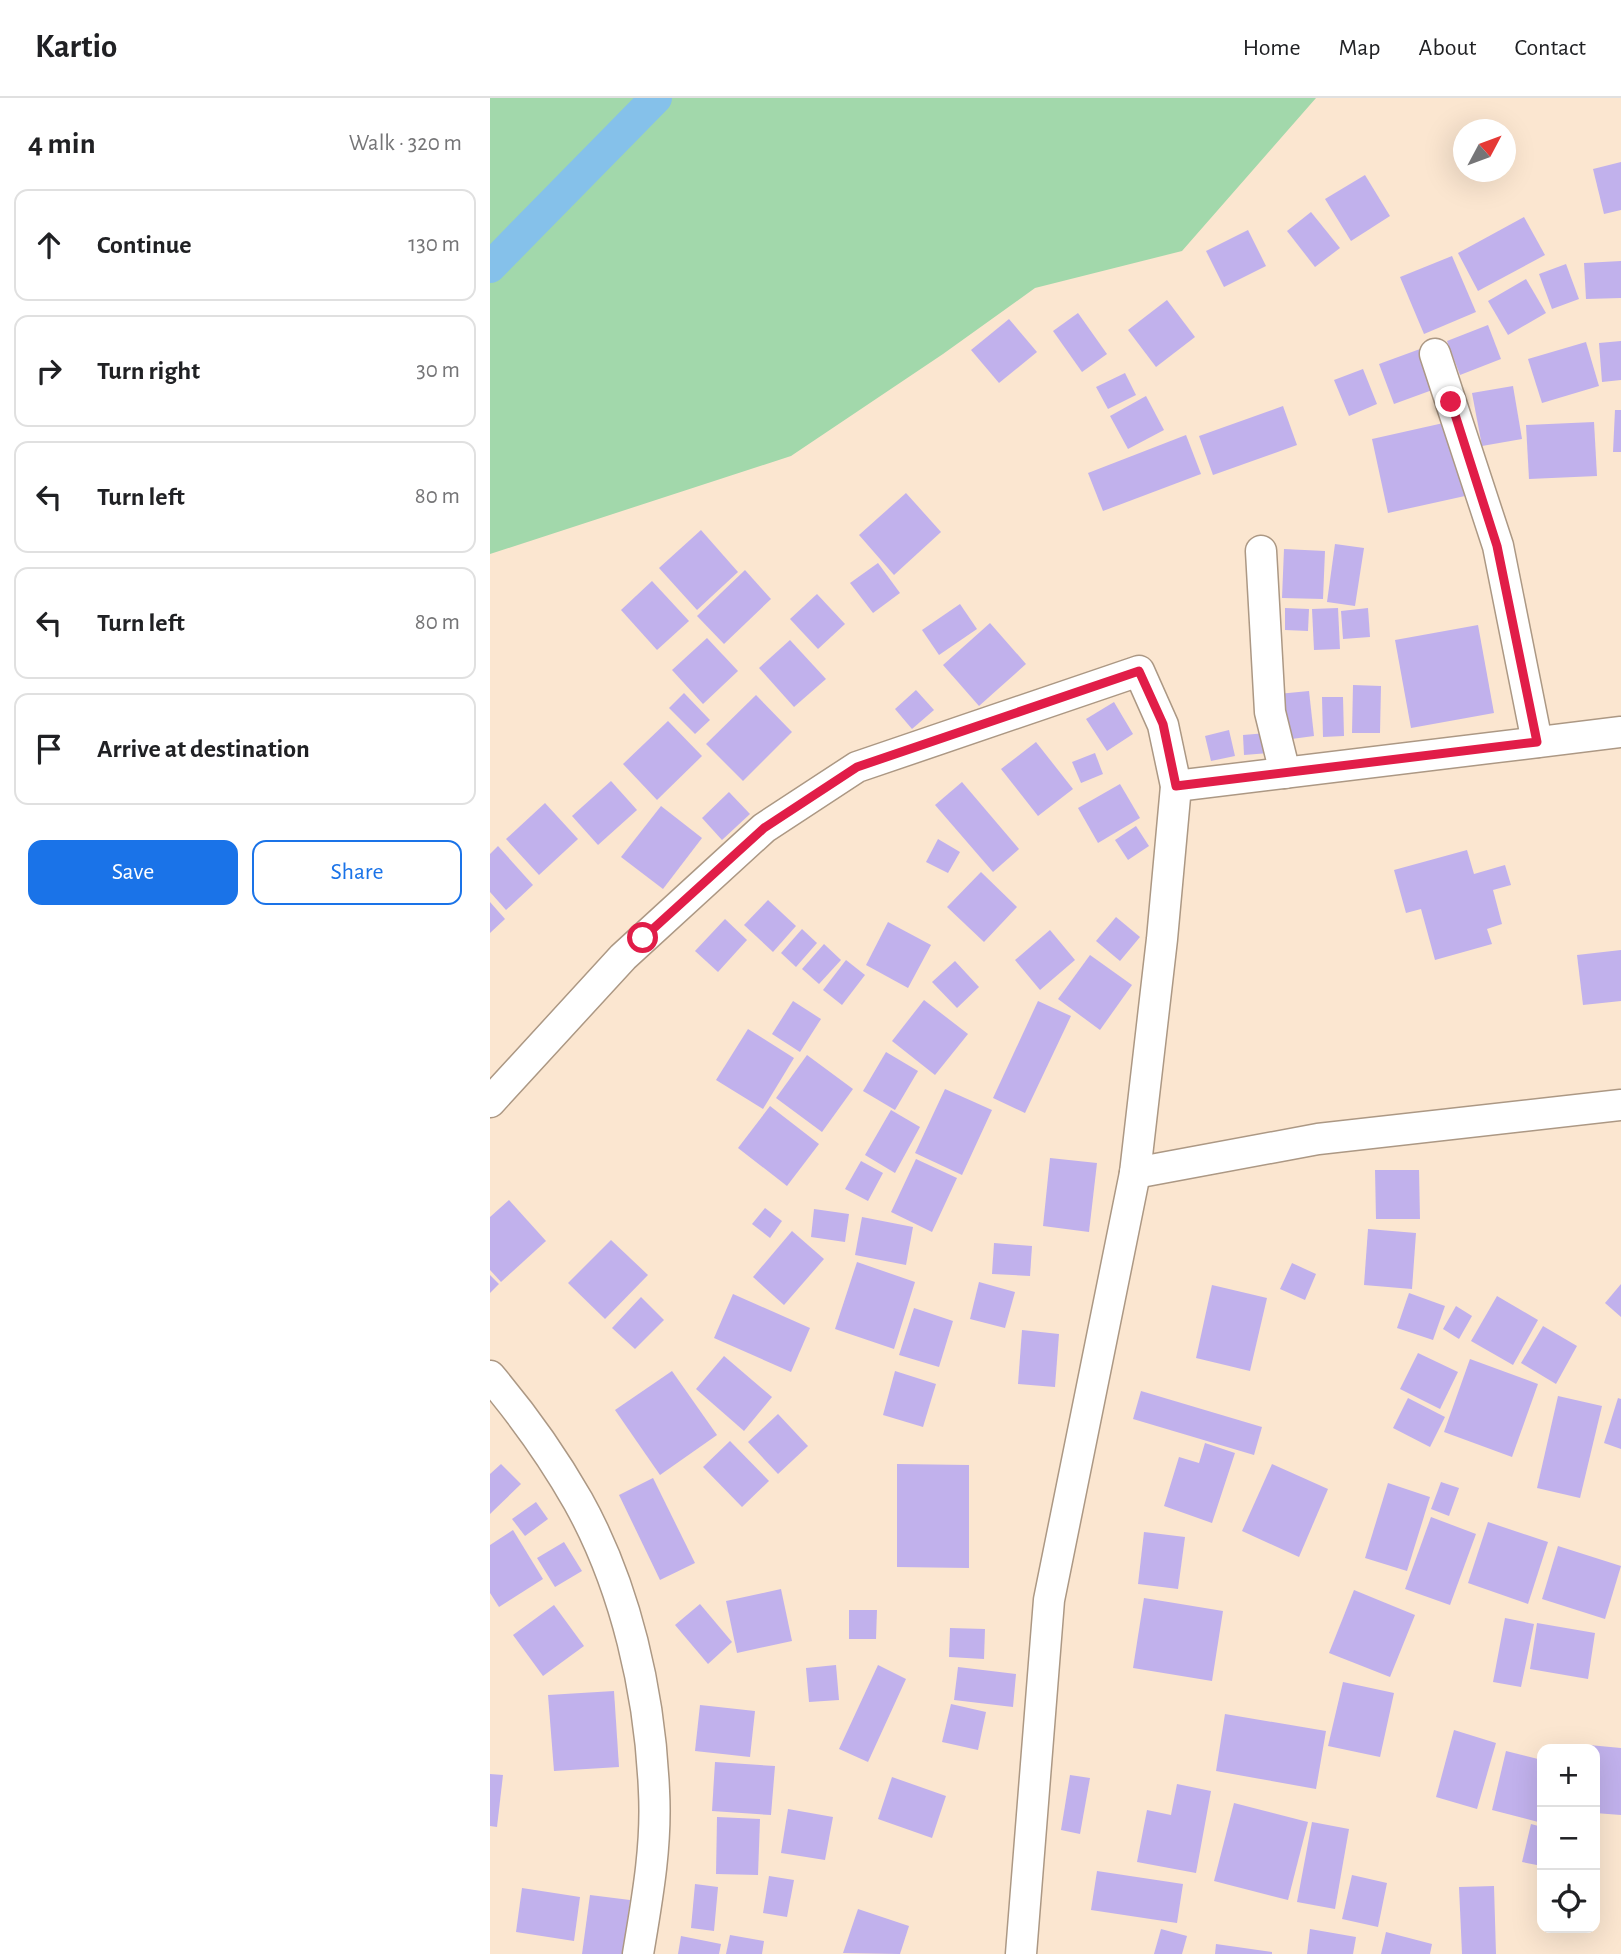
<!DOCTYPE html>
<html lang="en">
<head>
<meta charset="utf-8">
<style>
  body { margin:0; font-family:"Alegreya Sans",sans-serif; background:#f2f2f2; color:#202124 }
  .controls { position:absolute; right:21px; bottom:21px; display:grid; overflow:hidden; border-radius:14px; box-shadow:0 7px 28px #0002 }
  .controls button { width:63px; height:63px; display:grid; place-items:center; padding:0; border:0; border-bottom:2px solid #e0e0e0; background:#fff; color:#202124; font:35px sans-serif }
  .compass { position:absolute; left:963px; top:21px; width:63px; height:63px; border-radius:50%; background:#fff; box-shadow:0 7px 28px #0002; rotate:49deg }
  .stop { position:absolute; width:21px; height:21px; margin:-16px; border:5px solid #e11d48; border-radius:50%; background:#fff }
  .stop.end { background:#e11d48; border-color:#fff; box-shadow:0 2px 7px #0008 }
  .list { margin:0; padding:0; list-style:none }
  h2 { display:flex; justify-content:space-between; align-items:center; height:91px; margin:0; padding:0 28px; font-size:30px }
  h2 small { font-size:23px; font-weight:400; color:#757577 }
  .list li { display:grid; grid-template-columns:46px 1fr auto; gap:21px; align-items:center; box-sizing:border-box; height:112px; margin:0 14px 14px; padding:0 14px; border:2px solid #e0e0e0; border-radius:14px }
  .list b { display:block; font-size:26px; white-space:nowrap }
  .list em { font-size:23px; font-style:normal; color:#757577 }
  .actions { display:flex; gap:14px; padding:21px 28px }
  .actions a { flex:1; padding:16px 0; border:2px solid #1a73e8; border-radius:14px; text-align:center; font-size:24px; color:#1a73e8 }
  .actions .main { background:#1a73e8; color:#fff }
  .icon { flex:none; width:38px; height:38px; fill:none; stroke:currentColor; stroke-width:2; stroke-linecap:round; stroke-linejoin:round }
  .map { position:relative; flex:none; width:1131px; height:1856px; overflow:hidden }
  header { display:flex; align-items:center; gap:42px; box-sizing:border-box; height:98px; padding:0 35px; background:#fff; border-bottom:2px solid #e0e0e0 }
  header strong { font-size:33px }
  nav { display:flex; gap:38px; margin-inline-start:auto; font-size:24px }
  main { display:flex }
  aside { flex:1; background:#fff }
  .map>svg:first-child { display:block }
</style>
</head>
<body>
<header>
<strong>Kartio</strong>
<nav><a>Home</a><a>Map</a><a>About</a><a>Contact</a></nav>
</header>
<main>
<aside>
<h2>4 min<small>Walk · 320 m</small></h2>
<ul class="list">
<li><svg class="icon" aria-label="ahead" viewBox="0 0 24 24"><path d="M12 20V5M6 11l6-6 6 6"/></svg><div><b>Continue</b></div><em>130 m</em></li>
<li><svg class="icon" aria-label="right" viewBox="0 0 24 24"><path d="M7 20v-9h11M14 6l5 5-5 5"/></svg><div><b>Turn right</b></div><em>30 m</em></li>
<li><svg class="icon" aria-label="left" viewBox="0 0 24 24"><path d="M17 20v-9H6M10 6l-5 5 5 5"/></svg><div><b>Turn left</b></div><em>80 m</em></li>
<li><svg class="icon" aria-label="left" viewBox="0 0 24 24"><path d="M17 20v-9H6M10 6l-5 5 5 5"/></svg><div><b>Turn left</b></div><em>80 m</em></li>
<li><svg class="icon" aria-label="arrive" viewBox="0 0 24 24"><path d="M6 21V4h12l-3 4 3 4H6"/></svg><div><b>Arrive at destination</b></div></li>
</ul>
<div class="actions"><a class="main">Save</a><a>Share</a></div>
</aside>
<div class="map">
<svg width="1131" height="1856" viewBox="0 0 1131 1856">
  <rect width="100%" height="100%" fill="#fbe6d0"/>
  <path fill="#a2d8ab" d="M0 0H826L692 153 545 190 453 256 301 358 0 456Z"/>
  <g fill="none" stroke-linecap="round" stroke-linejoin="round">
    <path stroke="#85c1ea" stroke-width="32" d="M0 169 166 0"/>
  </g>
  <g fill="#c1b1ec">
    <path d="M1131 64V112L1114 116 1103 71Z"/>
    <path d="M875 77 900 118 861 143 835 101Z"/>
    <path d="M821 114 850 150 825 169 797 133Z"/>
    <path d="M1034 119 1055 157 988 193 968 155Z"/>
    <path d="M758 132 776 168 734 189 716 153Z"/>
    <path d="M962 158 986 214 934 236 910 179Z"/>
    <path d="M1131 163V200L1096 201 1094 165Z"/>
    <path d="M1076 166 1089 201 1062 211 1049 176Z"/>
    <path d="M1036 181 1056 215 1018 237 998 203Z"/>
    <path d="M677 202 705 239 666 269 638 232Z"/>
    <path d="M588 215 617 256 592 274 563 233Z"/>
    <path d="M519 221 547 254 509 285 481 252Z"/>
    <path d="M998 227 1011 261 970 277 957 243Z"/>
    <path d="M1131 243V282L1112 284 1109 245Z"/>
    <path d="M1096 244 1109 288 1052 305 1038 261Z"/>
    <path d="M930 251 945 291 904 306 889 266Z"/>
    <path d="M873 271 887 306 859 318 844 282Z"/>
    <path d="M635 275 646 297 618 311 606 289Z"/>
    <path d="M1023 288 1032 341 992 348 982 295Z"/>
    <path d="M656 298 674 332 638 351 620 318Z"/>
    <path d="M793 308 807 347 723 377 709 338Z"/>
    <path d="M1125 312H1131V354H1123Z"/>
    <path d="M958 324 975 398 898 415 882 341Z"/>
    <path d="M1104 324 1107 378 1039 381 1036 327Z"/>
    <path d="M696 337 711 376 613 413 598 375Z"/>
    <path d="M416 395 451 434 404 477 369 437Z"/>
    <path d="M211 432 248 474 207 512 169 470Z"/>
    <path d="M845 446 874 450 865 508 837 504Z"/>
    <path d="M794 451 835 453 833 501 792 500Z"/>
    <path d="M388 465 410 495 383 515 360 485Z"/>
    <path d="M255 472 281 501 234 546 207 518Z"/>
    <path d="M162 483 199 523 167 552 131 512Z"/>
    <path d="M327 496 355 526 328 551 300 521Z"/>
    <path d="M470 506 487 531 449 557 432 532Z"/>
    <path d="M795 510 819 511 818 533 795 532Z"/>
    <path d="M848 510 850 551 824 552 822 511Z"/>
    <path d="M878 510 880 539 853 541 851 513Z"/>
    <path d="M500 525 536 566 489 608 453 567Z"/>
    <path d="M988 527 1004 615 921 630 905 542Z"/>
    <path d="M217 540 248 573 213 606 182 572Z"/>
    <path d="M300 542 336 581 304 609 269 570Z"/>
    <path d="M863 587 891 588 890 635H862Z"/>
    <path d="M426 592 444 612 422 631 405 611Z"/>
    <path d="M819 593 824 638 794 642 788 596Z"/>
    <path d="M194 595 220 622 205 636 179 610Z"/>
    <path d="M266 597 302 634 253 683 216 646Z"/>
    <path d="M832 599H853L854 638 833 639Z"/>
    <path d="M624 604 643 636 617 653 596 621Z"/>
    <path d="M178 623 212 658 167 702 133 666Z"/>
    <path d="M739 632 745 658 721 663 715 638Z"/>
    <path d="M777 635 779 655 754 657 753 637Z"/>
    <path d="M546 644 583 691 548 718 511 671Z"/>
    <path d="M605 655 613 676 591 685 582 664Z"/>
    <path d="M121 683 147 712 108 747 82 718Z"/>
    <path d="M472 684 529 751 503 774 445 707Z"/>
    <path d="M630 686 650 720 608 745 588 710Z"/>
    <path d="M239 694 260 716 232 742 212 720Z"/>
    <path d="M55 705 88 741 49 777 16 741Z"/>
    <path d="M171 708 212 740 173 791 131 759Z"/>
    <path d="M646 728 659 748 638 762 625 742Z"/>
    <path d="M448 741 470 754 458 775 436 764Z"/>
    <path d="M8 748 43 787 16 812 0 794V756Z"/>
    <path d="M977 752 984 776 1015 767 1021 787 1003 792 1012 826 997 831 1002 846 945 862 931 811 916 815 904 772Z"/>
    <path d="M491 774 527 809 494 844 457 809Z"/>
    <path d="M278 802 306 828 283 854 254 827Z"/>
    <path d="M0 804 15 821 0 835Z"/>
    <path d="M626 819 650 839 630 863 606 843Z"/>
    <path d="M235 821 257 842 228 874 205 853Z"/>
    <path d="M398 824 441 847 418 890 376 867Z"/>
    <path d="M312 831 327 845 306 869 291 855Z"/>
    <path d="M560 832 585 862 550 892 525 862Z"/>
    <path d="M334 846 351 862 329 886 312 871Z"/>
    <path d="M1131 852V903L1093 907 1087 857Z"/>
    <path d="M600 857 642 887 610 932 568 901Z"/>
    <path d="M356 862 375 877 352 907 333 892Z"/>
    <path d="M465 863 489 889 467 910 442 884Z"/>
    <path d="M434 902 478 936 445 977 402 943Z"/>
    <path d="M303 903 331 921 310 954 282 936Z"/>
    <path d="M548 903 581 918 535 1015 503 1000Z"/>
    <path d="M258 931 304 960 273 1011 226 982Z"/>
    <path d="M396 954 428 973 405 1012 373 993Z"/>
    <path d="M317 957 363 991 332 1034 286 1000Z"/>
    <path d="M455 991 502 1012 472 1077 425 1055Z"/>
    <path d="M280 1008 329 1046 297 1088 248 1050Z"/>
    <path d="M401 1012 430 1029 405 1075 375 1057Z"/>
    <path d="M560 1060 607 1065 599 1134 553 1128Z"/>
    <path d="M426 1061 467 1080 442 1134 401 1114Z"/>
    <path d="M371 1063 393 1075 378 1103 355 1091Z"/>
    <path d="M885 1072H929L930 1121H886Z"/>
    <path d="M19 1102 56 1143 11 1184 0 1172V1119Z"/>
    <path d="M275 1110 292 1123 280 1140 262 1126Z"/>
    <path d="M324 1111 359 1116 355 1144 321 1139Z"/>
    <path d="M372 1119 423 1129 416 1167 365 1157Z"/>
    <path d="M878 1131 926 1135 922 1191 874 1187Z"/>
    <path d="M302 1133 334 1161 294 1207 263 1179Z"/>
    <path d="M121 1142 158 1177 115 1221 78 1185Z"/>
    <path d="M504 1145 542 1148 540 1178 502 1176Z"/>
    <path d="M367 1164 425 1184 404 1251 345 1231Z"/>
    <path d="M802 1165 826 1176 815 1202 790 1191Z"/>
    <path d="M0 1177 9 1186 0 1195Z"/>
    <path d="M489 1184 525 1194 515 1230 480 1221Z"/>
    <path d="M1131 1186V1219L1115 1205Z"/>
    <path d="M722 1187 777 1200 760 1273 706 1260Z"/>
    <path d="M919 1195 955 1208 943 1242 907 1230Z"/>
    <path d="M243 1196 320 1230 301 1274 224 1240Z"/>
    <path d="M1007 1198 1048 1222 1023 1267 981 1243Z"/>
    <path d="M151 1199 174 1222 145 1251 122 1230Z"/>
    <path d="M966 1208 982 1218 969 1241 953 1231Z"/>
    <path d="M424 1210 463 1223 449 1269 409 1257Z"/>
    <path d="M1053 1228 1087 1248 1066 1286 1031 1265Z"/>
    <path d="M532 1232 569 1236 565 1289 528 1286Z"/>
    <path d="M928 1255 968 1274 950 1311 910 1291Z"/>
    <path d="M234 1258 282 1299 254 1333 206 1291Z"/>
    <path d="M980 1261 1048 1286 1022 1359 954 1334Z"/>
    <path d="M182 1273 227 1337 170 1377 125 1312Z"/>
    <path d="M405 1273 446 1286 433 1329 393 1317Z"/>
    <path d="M651 1293 772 1329 764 1357 643 1321Z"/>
    <path d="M1068 1298 1112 1308 1090 1400 1047 1390Z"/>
    <path d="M918 1300 955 1319 940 1349 903 1330Z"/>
    <path d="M1128 1300 1131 1301V1351L1114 1345Z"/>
    <path d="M288 1316 318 1348 288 1376 258 1344Z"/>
    <path d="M240 1343 279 1383 252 1409 213 1369Z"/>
    <path d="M715 1345 745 1355 722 1425 674 1408 689 1359 709 1365Z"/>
    <path d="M11 1366 31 1386 0 1416V1376Z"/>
    <path d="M407 1366 479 1367V1470L407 1469Z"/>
    <path d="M782 1366 838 1391 809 1459 752 1433Z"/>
    <path d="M163 1380 205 1465 170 1482 129 1397Z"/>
    <path d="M951 1384 969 1390 959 1418 941 1411Z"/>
    <path d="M898 1385 940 1399 917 1473 875 1460Z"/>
    <path d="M46 1404 58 1421 35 1438 22 1421Z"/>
    <path d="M941 1419 986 1436 960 1507 915 1491Z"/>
    <path d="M998 1424 1058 1444 1038 1506 978 1485Z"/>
    <path d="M23 1432 53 1481 9 1509 0 1495V1447Z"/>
    <path d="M654 1434 695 1439 688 1491 648 1486Z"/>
    <path d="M74 1444 92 1473 65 1489 47 1460Z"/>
    <path d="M1068 1448 1131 1468 1115 1521 1052 1501Z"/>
    <path d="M291 1491 302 1543 247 1555 236 1503Z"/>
    <path d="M864 1492 925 1517 900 1579 839 1555Z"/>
    <path d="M654 1500 733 1513 722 1583 643 1570Z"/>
    <path d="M210 1506 242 1544 218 1566 185 1527Z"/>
    <path d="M64 1507 94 1548 53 1578 23 1537Z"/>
    <path d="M359 1512H387L386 1541H359Z"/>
    <path d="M1015 1520 1044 1526 1031 1589 1003 1584Z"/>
    <path d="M1047 1525 1105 1535 1098 1581 1040 1571Z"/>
    <path d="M460 1530 495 1531 494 1561 459 1559Z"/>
    <path d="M346 1567 349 1602 319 1604 316 1570Z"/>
    <path d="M388 1567 416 1581 378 1664 349 1651Z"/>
    <path d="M468 1569 526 1576 523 1609 464 1602Z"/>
    <path d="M853 1584 904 1595 890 1659 838 1648Z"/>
    <path d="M124 1593 129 1669 64 1673 58 1597Z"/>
    <path d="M461 1606 496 1614 488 1652 452 1644Z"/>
    <path d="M210 1607 265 1613 260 1659 205 1653Z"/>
    <path d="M735 1616 836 1633 826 1691 726 1673Z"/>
    <path d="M964 1632 1006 1645 987 1711 946 1699Z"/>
    <path d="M1099 1647 1131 1650V1717L1105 1715V1651H1099Z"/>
    <path d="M1016 1653 1052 1662V1725L1002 1712Z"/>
    <path d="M225 1664 285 1668 281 1717 222 1713Z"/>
    <path d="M0 1676 13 1677 7 1729 0 1728Z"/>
    <path d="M580 1677 600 1680 590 1736 571 1732Z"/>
    <path d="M402 1679 456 1698 442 1740 388 1721Z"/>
    <path d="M687 1686 721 1693 706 1775 647 1764 657 1712 681 1717Z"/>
    <path d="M744 1705 818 1724 798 1802 724 1783Z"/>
    <path d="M298 1711 343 1719 335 1762 291 1755Z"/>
    <path d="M227 1719 270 1721 268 1777 226 1776Z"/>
    <path d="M822 1724 859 1731 845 1811 807 1804Z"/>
    <path d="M1041 1726 1052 1729V1768L1032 1764Z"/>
    <path d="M607 1773 693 1786 687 1825 601 1812Z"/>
    <path d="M862 1777 897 1785 888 1829 852 1821Z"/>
    <path d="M279 1778 304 1782 297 1819 273 1815Z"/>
    <path d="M205 1786 228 1789 224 1833 201 1830Z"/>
    <path d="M1004 1788 1006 1856H972L969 1789Z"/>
    <path d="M32 1790 90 1799 84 1843 26 1834Z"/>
    <path d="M100 1797 140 1802 133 1856H92Z"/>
    <path d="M368 1811 419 1828 410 1856 353 1855Z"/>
    <path d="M671 1831 697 1838 692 1856H664Z"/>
    <path d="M820 1831 866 1839 863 1856H817Z"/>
    <path d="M896 1834 942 1846 940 1856H891Z"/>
    <path d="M240 1837 274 1843 272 1856H236Z"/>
    <path d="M191 1838 231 1846 229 1856H188Z"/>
    <path d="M726 1846 782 1854V1856H725Z"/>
  </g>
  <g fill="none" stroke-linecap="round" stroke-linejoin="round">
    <defs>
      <g id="minor">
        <path d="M945 256 1008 448 1047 644"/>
        <path d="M771 453 780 614 795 675"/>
        <path d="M686 688 1131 634"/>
        <path d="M0 1004 133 859 274 730 367 669 649 573 673 627 686 688 672 841 645 1075 559 1502 531 1856"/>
        <path d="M645 1075 828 1041 1131 1007"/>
        <path d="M0 1278C33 1317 63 1359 88 1403 136 1489 160 1595 164 1693 167 1748 157 1802 148 1856"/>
      </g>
    </defs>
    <use href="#minor" stroke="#ac9884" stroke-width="33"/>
    <use href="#minor" stroke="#fff" stroke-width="30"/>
  </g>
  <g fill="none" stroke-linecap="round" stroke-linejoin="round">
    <path stroke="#e11d48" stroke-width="9" d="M153 840 274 730 367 669 649 573 673 626 686 688 1047 644 1007 448 961 304"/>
  </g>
</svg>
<div class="controls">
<button>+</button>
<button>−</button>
<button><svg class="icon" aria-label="locate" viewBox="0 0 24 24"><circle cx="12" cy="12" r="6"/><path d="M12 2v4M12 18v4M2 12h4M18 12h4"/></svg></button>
</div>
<svg class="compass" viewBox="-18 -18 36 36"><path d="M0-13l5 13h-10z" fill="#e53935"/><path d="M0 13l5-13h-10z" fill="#757577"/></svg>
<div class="stop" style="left:153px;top:840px"></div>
<div class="stop end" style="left:961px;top:304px"></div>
</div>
</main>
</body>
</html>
